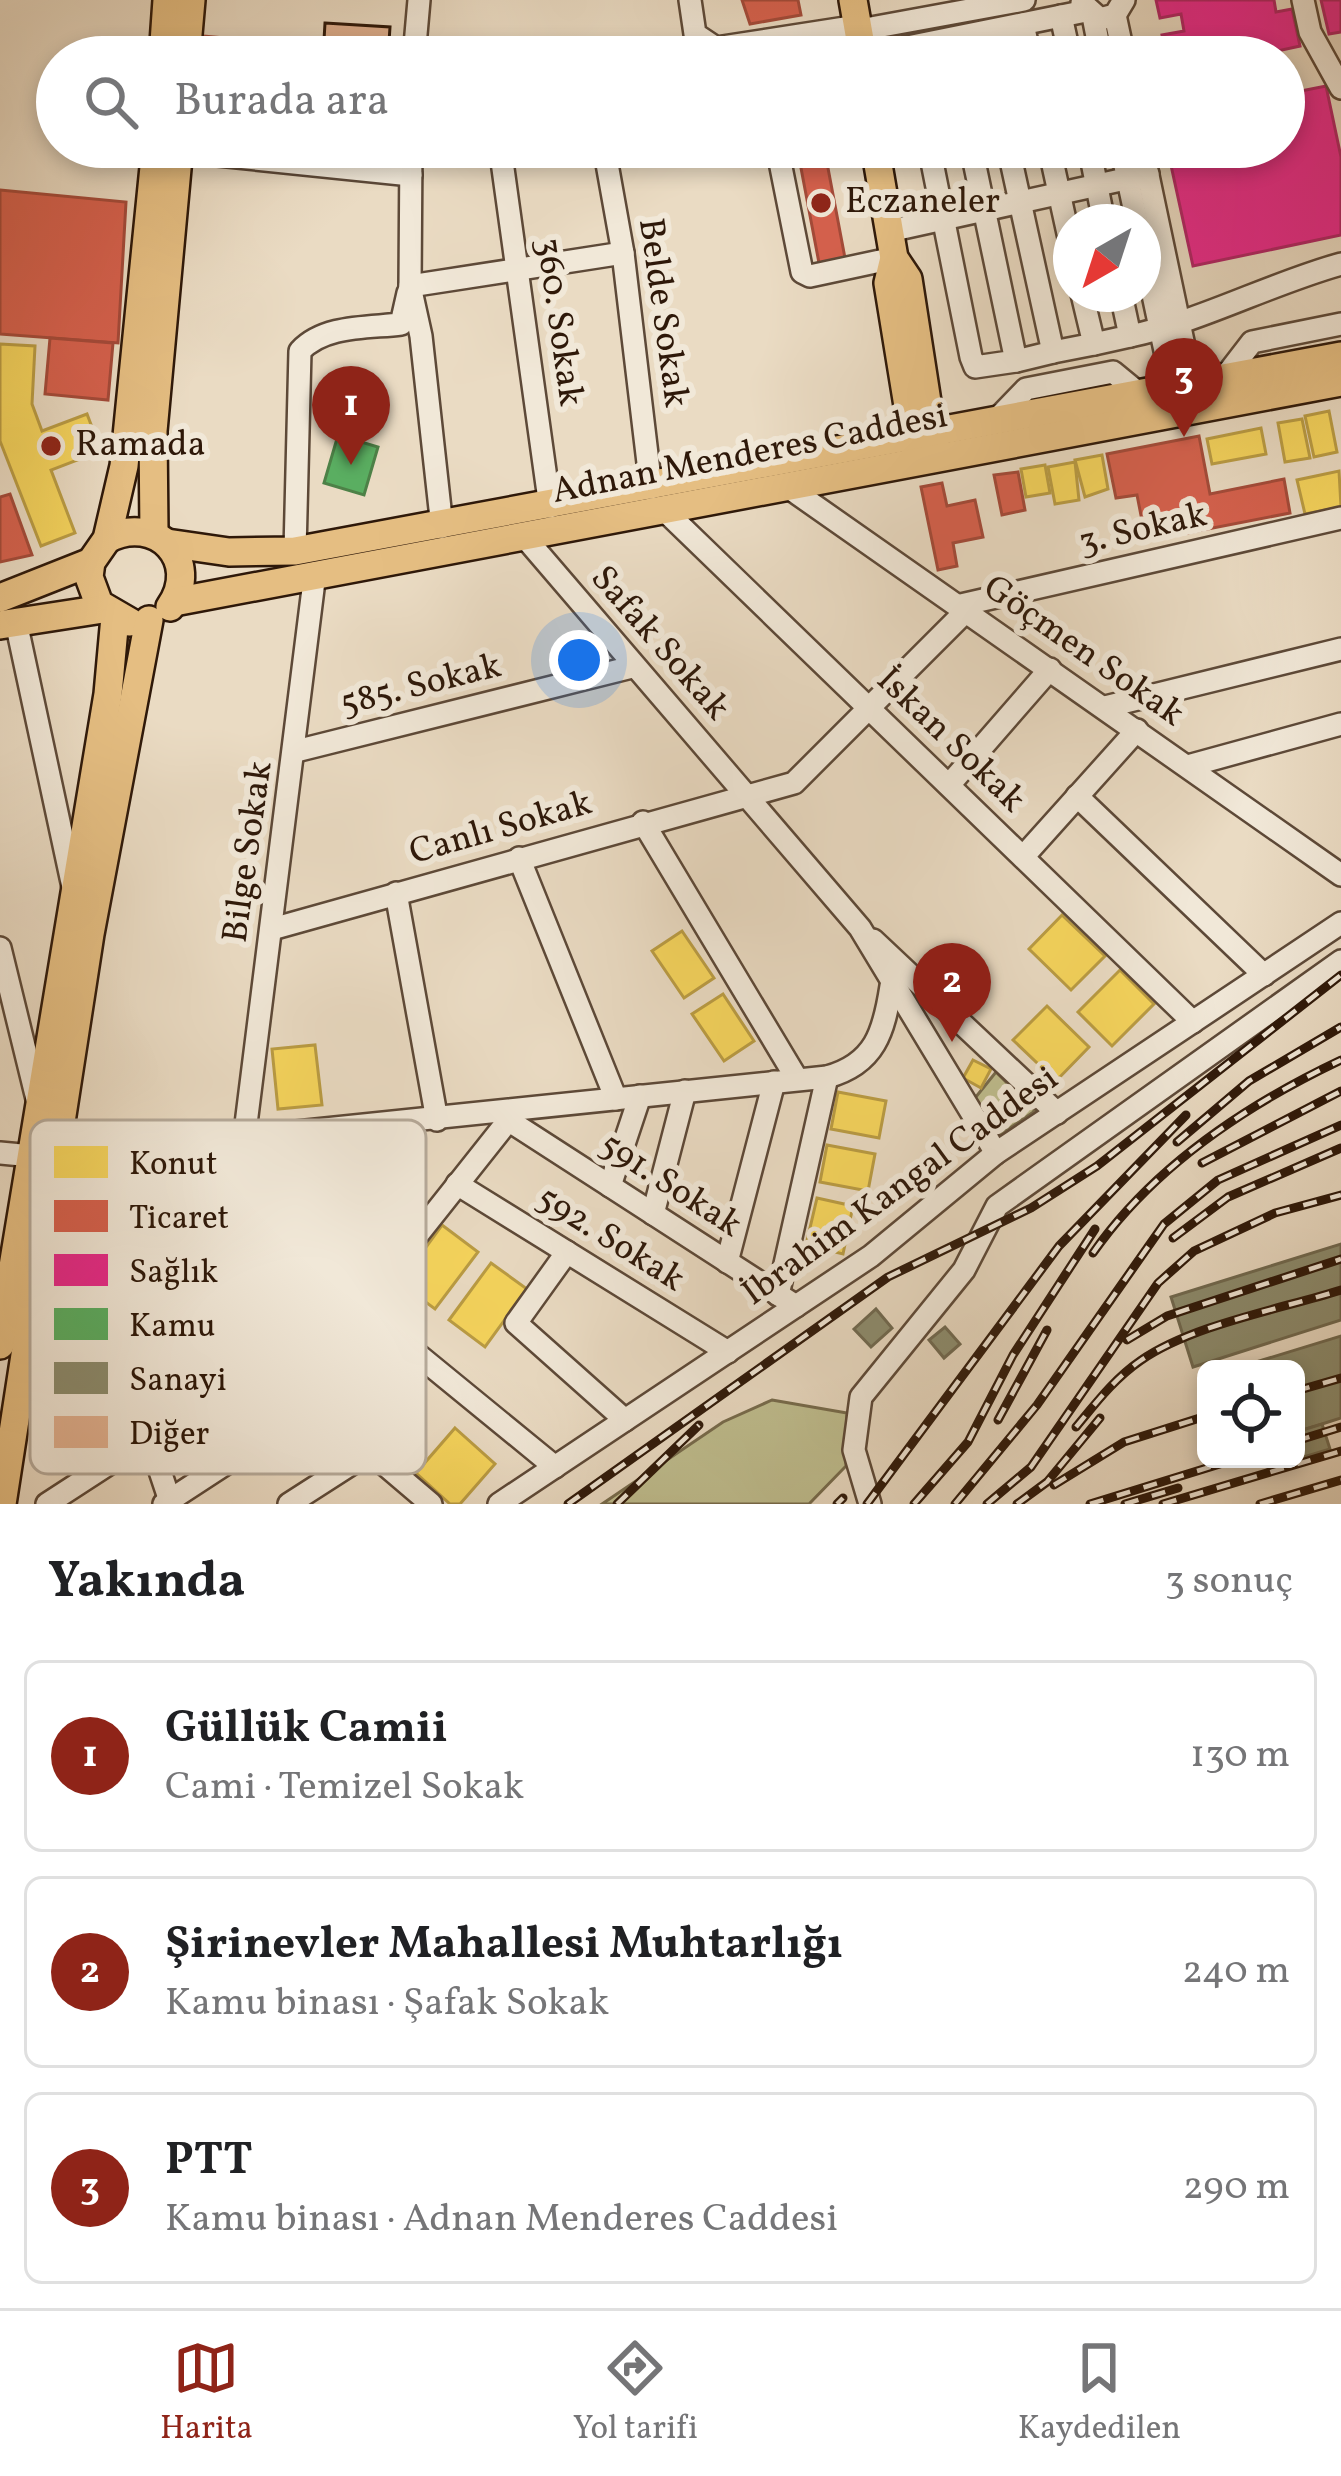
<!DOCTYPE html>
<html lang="tr">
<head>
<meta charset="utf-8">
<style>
  body { margin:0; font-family:Vollkorn,serif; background:#f2f2f2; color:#202124 }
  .controls { position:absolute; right:36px; bottom:36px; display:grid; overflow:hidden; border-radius:18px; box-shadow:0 6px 18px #0003 }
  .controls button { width:108px; height:108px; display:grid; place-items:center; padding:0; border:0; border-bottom:3px solid #e0e0e0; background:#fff; color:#202124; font:60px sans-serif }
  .compass { position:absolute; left:1053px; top:204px; width:108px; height:108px; border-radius:50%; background:#fff; box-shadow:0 6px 18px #0003; rotate:219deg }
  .you { position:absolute; left:579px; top:660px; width:42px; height:42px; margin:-30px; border:9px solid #fff; border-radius:50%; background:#1a73e8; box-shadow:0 0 0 18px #1a73e833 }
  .badge { display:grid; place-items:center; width:78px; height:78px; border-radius:50%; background:#8f2418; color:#fff; font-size:39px; font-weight:700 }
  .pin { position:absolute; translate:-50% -99px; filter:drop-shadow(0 3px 6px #0008) }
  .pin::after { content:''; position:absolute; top:63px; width:42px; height:36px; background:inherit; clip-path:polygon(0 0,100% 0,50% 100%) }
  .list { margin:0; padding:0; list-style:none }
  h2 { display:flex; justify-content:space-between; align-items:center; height:156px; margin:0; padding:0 48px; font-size:51px }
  h2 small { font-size:39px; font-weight:400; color:#757577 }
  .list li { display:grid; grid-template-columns:78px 1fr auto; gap:36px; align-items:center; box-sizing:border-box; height:192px; margin:0 24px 24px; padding:0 24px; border:3px solid #e0e0e0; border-radius:18px }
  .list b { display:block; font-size:45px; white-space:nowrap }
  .list p { margin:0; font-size:39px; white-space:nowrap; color:#757577 }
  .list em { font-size:39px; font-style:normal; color:#757577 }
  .icon { flex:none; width:66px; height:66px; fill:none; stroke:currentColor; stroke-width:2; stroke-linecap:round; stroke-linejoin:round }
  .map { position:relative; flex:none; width:1341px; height:1504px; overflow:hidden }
  .search { position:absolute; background:#fff; box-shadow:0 6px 18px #0003; left:36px; right:36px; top:36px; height:132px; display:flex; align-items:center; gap:30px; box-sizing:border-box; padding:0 42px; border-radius:66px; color:#757577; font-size:45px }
  .sheet { height:804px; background:#fff }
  nav { display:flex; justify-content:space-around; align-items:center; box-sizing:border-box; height:168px; border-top:3px solid #e0e0e0; background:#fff; font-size:33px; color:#757577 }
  nav a { display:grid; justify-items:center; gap:6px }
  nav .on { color:#8f2418 }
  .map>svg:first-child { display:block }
</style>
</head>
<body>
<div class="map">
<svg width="1341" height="1504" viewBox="0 0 1341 1504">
  <rect width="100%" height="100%" fill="#eadbc3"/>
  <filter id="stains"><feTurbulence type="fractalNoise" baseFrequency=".00167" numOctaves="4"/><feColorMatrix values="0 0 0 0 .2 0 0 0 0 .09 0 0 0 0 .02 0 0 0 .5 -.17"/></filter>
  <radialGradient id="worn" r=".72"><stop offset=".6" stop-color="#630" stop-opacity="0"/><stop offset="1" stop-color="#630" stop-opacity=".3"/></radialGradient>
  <g fill="#bfbe8f" stroke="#766b4c" stroke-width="3">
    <path d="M996 1072 1035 1111 1001 1134 984 1128 971 1103Z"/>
    <path d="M772 1400 847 1413 846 1466 809 1504H602L723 1422Z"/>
  </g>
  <g fill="#f6d55c" stroke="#ba9c43" stroke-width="3">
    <path d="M0 344 35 346 32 404 42 431 87 414 101 451 51 470 75 533 41 546 0 441Z"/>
    <path d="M1329 411 1337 452 1314 457 1305 416Z"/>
    <path d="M1302 419 1310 458 1285 462 1278 423Z"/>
    <path d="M1261 428 1266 454 1212 464 1207 439Z"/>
    <path d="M1102 455 1108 489 1085 497 1075 460Z"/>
    <path d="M1075 462 1079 500 1055 504 1048 467Z"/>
    <path d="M1045 465 1050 493 1026 497 1021 469Z"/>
    <path d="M1339 471 1341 507 1305 514 1297 480Z"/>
    <path d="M1062 915 1105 956 1071 990 1029 949Z"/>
    <path d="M682 931 714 978 684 998 652 951Z"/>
    <path d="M1120 970 1154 1004 1112 1046 1078 1012Z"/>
    <path d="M723 994 754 1041 724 1061 692 1014Z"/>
    <path d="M1047 1006 1089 1047 1056 1081 1013 1040Z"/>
    <path d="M315 1045 322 1105 278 1109 272 1049Z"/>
    <path d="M973 1060 991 1069 981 1088 963 1078Z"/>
    <path d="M838 1092 886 1101 879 1138 831 1129Z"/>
    <path d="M827 1145 875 1154 868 1191 820 1182Z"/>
    <path d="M817 1198 853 1206 843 1254 806 1245Z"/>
    <path d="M442 1225 478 1252 435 1309 400 1283Z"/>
    <path d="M491 1263 527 1289 485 1347 449 1320Z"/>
    <path d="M455 1428 495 1464 460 1504H450L416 1473Z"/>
  </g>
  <g fill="#d6604d" stroke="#a44a39" stroke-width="3">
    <path d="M742 0H798L801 15 750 24Z"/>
    <path d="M203 36 246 40 267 57H201Z"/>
    <path d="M797 147H824L845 258 819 263Z"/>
    <path d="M0 190 126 202 118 343 0 334Z"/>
    <path d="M50 338 113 343 108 400 45 394Z"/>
    <path d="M1199 436 1210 494 1284 479 1290 513 1146 541 1137 495 1116 498 1107 454Z"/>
    <path d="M1018 472 1025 510 1002 515 994 475Z"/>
    <path d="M942 483 947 506 975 500 983 537 953 543 957 566 938 570 921 487Z"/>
    <path d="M10 494 32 555 0 562V497Z"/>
  </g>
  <g fill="#e7298a" stroke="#b02463" stroke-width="3">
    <path d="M1156 0H1274L1276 12 1292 9 1300 46 1277 51 1279 57H1167L1162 35 1184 31 1181 14 1160 18Z"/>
    <path d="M1321 0H1341V32L1329 34Z"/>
    <path d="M1284 83 1286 94 1326 86 1341 157V235L1193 266 1167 147H1284Z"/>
  </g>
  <path fill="#5aae61" stroke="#4d8147" stroke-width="3" d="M338 435 378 447 364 495 324 483Z"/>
  <g fill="#8c8c6e" stroke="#706950" stroke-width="3">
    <path d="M1341 1244V1320L1193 1367 1171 1297Z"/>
    <path d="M876 1309 892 1328 871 1347 854 1329Z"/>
    <path d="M945 1327 960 1344 944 1358 929 1340Z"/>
    <path d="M1341 1336V1418L1322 1424 1296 1432V1369H1233Z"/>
    <path d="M1322 1424 1330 1449 1268 1468 1266 1459H1296V1432Z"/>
  </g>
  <path fill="#e1b190" stroke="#2e1809" stroke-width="3" d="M325 23 390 27 388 57H323Z"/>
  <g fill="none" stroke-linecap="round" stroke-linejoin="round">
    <defs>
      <g id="minor">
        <path d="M690 0 695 34 716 48 858 26"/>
        <path d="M1303 0 1310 32 1341 88"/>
        <path d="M1082 3 1100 19 1115 15 1124 0"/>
        <path d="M1115 15 1124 57"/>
        <path d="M1061 16 1070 57"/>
        <path d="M1093 16 1101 57"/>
        <path d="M1023 24 1030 57"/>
        <path d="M860 30 1024 0"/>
        <path d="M863 56 1086 11"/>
        <path d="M414 57 419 0"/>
        <path d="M411 147 410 286 421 336 442 527"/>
        <path d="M500 147 550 507"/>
        <path d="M604 147 623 253 651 488"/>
        <path d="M777 147 802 272 810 276 894 258"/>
        <path d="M929 147 971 357 975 367 1016 361 971 147"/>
        <path d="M1008 147 1053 352 1016 361"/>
        <path d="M1049 147 1071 247"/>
        <path d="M1089 147 1104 222"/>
        <path d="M1121 147 1137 222"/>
        <path d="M1142 147 1192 384"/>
        <path d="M178 151 411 175"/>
        <path d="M889 231 1148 174"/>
        <path d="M1143 248 1173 388"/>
        <path d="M410 286 623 253"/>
        <path d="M1130 336C1202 321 1269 284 1341 264"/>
        <path d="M1094 344 1130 336 1121 294"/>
        <path d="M1053 352 1094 344 1082 294"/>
        <path d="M1225 377 1252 342 1341 324"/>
        <path d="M997 419 1026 389 1113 372 1141 395"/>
        <path d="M785 485 1341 875"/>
        <path d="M662 508 1193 1022"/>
        <path d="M522 534 860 928 996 1153"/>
        <path d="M295 551 300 351C324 325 367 328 401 324L408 293"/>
        <path d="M961 605 1341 518"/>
        <path d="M16 622 73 887"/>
        <path d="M1105 707 1341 649"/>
        <path d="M296 751 632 667"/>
        <path d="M1188 766 1341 724"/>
        <path d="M949 785 1050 669"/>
        <path d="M1077 796 1264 975"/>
        <path d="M643 822 797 1079"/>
        <path d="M1023 857 1137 730"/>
        <path d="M519 858 616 1099"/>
        <path d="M396 893 437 1120"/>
        <path d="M272 929 794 783 967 610"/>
        <path d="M873 940 1057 1113"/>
        <path d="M0 948 37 1099"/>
        <path d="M508 1120 796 1306"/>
        <path d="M244 1140 315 573"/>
        <path d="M0 1153 32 1156"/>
        <path d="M457 1184 728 1352"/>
        <path d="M610 1186 640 1096"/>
        <path d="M653 1214 685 1091"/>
        <path d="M567 1252 516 1323 625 1420"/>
        <path d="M727 1262 774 1082"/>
        <path d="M778 1295 827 1077"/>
        <path d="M357 1305 555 1467"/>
        <path d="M290 1366 370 1452 431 1504"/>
        <path d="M47 1504 258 1367 290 1366 373 1291 515 1112"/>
        <path d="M164 1504 320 1402"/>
        <path d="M171 1504 55 1157 827 1077C875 1064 884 1032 891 986"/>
        <path d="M289 1504 370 1452"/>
        <path d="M499 1504 871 1256 996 1153 1341 923"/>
        <path d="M870 1504 854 1450 861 1397 964 1270 997 1206 1341 961"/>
      </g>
      <g id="major">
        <path d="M853 0 863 57"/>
        <path d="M163 57 167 0"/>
        <path d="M186 57 191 0"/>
        <path d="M875 147 894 258 908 279 934 447"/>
        <path d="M894 258 888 283 916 455"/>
        <path d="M154 532 153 431 179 147"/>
        <path d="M107 539C156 513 202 561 170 607"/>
        <path d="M167 543 229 552 295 551 1341 356"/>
        <path d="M0 598 91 562"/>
        <path d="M174 602 1341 382"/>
        <path d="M130 622 99 604 89 577 91 562 107 539 124 466 156 147"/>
        <path d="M0 625 103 609"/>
        <path d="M0 1345 108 694 115 617"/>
        <path d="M2 1504 90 934 149 620"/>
      </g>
    </defs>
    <use href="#minor" stroke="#5d4938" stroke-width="26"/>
    <use href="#major" stroke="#2e1809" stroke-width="32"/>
    <use href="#minor" stroke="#f1e8d8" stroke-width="21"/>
    <use href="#major" stroke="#e5be82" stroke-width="27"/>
    <defs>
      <g id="rail">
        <path d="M1177 1142 1249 1081 1341 1027"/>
        <path d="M1202 1163 1341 1091"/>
        <path d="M1173 1238 1228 1197 1341 1148"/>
        <path d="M1093 1253C1153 1167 1248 1104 1341 1060"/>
        <path d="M1127 1340 1167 1316 1341 1259"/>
        <path d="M1296 1391 1341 1378"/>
        <path d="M998 1420 1047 1330"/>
        <path d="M1076 1427C1096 1403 1114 1379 1140 1361 1191 1325 1281 1309 1341 1290"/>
        <path d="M1296 1441 1341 1427"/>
        <path d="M1054 1485 1124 1442 1206 1416"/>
        <path d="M568 1504 888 1277 1031 1208 1097 1166 1341 975"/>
        <path d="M617 1504 699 1425"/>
        <path d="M837 1504 843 1498"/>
        <path d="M867 1504 1059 1246 1186 1115"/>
        <path d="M914 1504 968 1442 1013 1355 1095 1229"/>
        <path d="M955 1504 1037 1405 1164 1224 1218 1180 1341 1125"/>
        <path d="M987 1504 1031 1467 1158 1283 1194 1251 1275 1213 1341 1195"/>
        <path d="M1017 1504 1047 1482 1100 1418"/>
        <path d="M1090 1504 1236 1459"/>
        <path d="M1125 1504 1178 1488"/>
        <path d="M1163 1504 1341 1451"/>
        <path d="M1260 1504 1341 1480"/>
      </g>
    </defs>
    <use href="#rail" stroke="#2e1809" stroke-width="9"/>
    <use href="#rail" stroke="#f1e8d8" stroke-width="4.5" stroke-dasharray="14" stroke-linecap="butt"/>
  </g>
  <g fill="#8f2418" stroke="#f1e8d8" stroke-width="4.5">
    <circle cx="821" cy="203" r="12"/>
    <circle cx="51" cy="446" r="12"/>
  </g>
  <g text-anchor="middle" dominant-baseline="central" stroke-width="12" stroke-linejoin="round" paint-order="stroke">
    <g font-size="36" fill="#2e1809" stroke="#f1e8d8" text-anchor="start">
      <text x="845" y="203">Eczaneler</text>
      <text x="75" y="446">Ramada</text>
    </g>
    <g font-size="36" fill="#2e1809" stroke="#f1e8d8">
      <text transform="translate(662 313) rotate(82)">Belde Sokak</text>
      <text transform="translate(558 322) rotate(82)">360. Sokak</text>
      <text transform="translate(750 455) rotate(-11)">Adnan Menderes Caddesi</text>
      <text transform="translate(1143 530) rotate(-13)">3. Sokak</text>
      <text transform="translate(659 644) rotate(49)">Safak Sokak</text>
      <text transform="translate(1083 652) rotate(35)">Göçmen Sokak</text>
      <text transform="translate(421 686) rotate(-14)">585. Sokak</text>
      <text transform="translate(950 741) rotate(44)">İskan Sokak</text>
      <text transform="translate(501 829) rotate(-16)">Canlı Sokak</text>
      <text transform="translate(249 852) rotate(-82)">Bilge Sokak</text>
      <text transform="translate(670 1186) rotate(33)">591. Sokak</text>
      <text transform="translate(901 1187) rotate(-36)">İbrahim Kangal Caddesi</text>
      <text transform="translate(610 1240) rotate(32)">592. Sokak</text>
    </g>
  </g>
  <rect x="30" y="1120" width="396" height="354" rx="18" fill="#f1e8d8" stroke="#b6aa9a" stroke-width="3"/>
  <rect x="54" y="1146" width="54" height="32" fill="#f6d55c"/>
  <rect x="54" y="1200" width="54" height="32" fill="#d6604d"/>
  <rect x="54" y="1254" width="54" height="32" fill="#e7298a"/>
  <rect x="54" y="1308" width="54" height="32" fill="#5aae61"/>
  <rect x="54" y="1362" width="54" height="32" fill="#8c8c6e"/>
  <rect x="54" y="1416" width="54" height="32" fill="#e1b190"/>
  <g font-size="33" fill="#2e1809">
    <text x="129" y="1174">Konut</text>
    <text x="129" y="1228">Ticaret</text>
    <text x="129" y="1282">Sağlık</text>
    <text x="129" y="1336">Kamu</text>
    <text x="129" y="1390">Sanayi</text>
    <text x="129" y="1444">Diğer</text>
  </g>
  <rect width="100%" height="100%" filter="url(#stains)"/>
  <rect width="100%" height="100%" fill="url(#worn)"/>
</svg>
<div class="controls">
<button><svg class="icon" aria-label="locate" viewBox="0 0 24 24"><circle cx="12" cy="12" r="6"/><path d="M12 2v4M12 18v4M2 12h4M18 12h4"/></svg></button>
</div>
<svg class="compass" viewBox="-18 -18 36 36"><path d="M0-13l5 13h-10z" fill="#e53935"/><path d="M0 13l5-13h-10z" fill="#757577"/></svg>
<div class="you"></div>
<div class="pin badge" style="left:351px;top:465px">1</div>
<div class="pin badge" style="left:952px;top:1042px">2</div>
<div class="pin badge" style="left:1184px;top:437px">3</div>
<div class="search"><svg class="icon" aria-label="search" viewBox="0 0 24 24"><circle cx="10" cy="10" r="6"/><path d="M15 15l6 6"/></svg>Burada ara</div>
</div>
<section class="sheet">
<h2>Yakında<small>3 sonuç</small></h2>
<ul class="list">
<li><span class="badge">1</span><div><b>Güllük Camii</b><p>Cami · Temizel Sokak</p></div><em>130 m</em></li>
<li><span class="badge">2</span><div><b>Şirinevler Mahallesi Muhtarlığı</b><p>Kamu binası · Şafak Sokak</p></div><em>240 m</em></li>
<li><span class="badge">3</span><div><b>PTT</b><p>Kamu binası · Adnan Menderes Caddesi</p></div><em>290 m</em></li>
</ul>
</section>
<nav>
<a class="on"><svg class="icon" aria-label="map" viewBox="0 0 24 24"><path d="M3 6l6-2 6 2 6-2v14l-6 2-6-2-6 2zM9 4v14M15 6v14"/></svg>Harita</a>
<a><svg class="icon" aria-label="directions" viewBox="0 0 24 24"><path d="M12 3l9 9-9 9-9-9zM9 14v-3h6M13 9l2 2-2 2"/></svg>Yol tarifi</a>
<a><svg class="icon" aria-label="saved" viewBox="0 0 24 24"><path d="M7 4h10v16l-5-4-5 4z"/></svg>Kaydedilen</a>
</nav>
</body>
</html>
